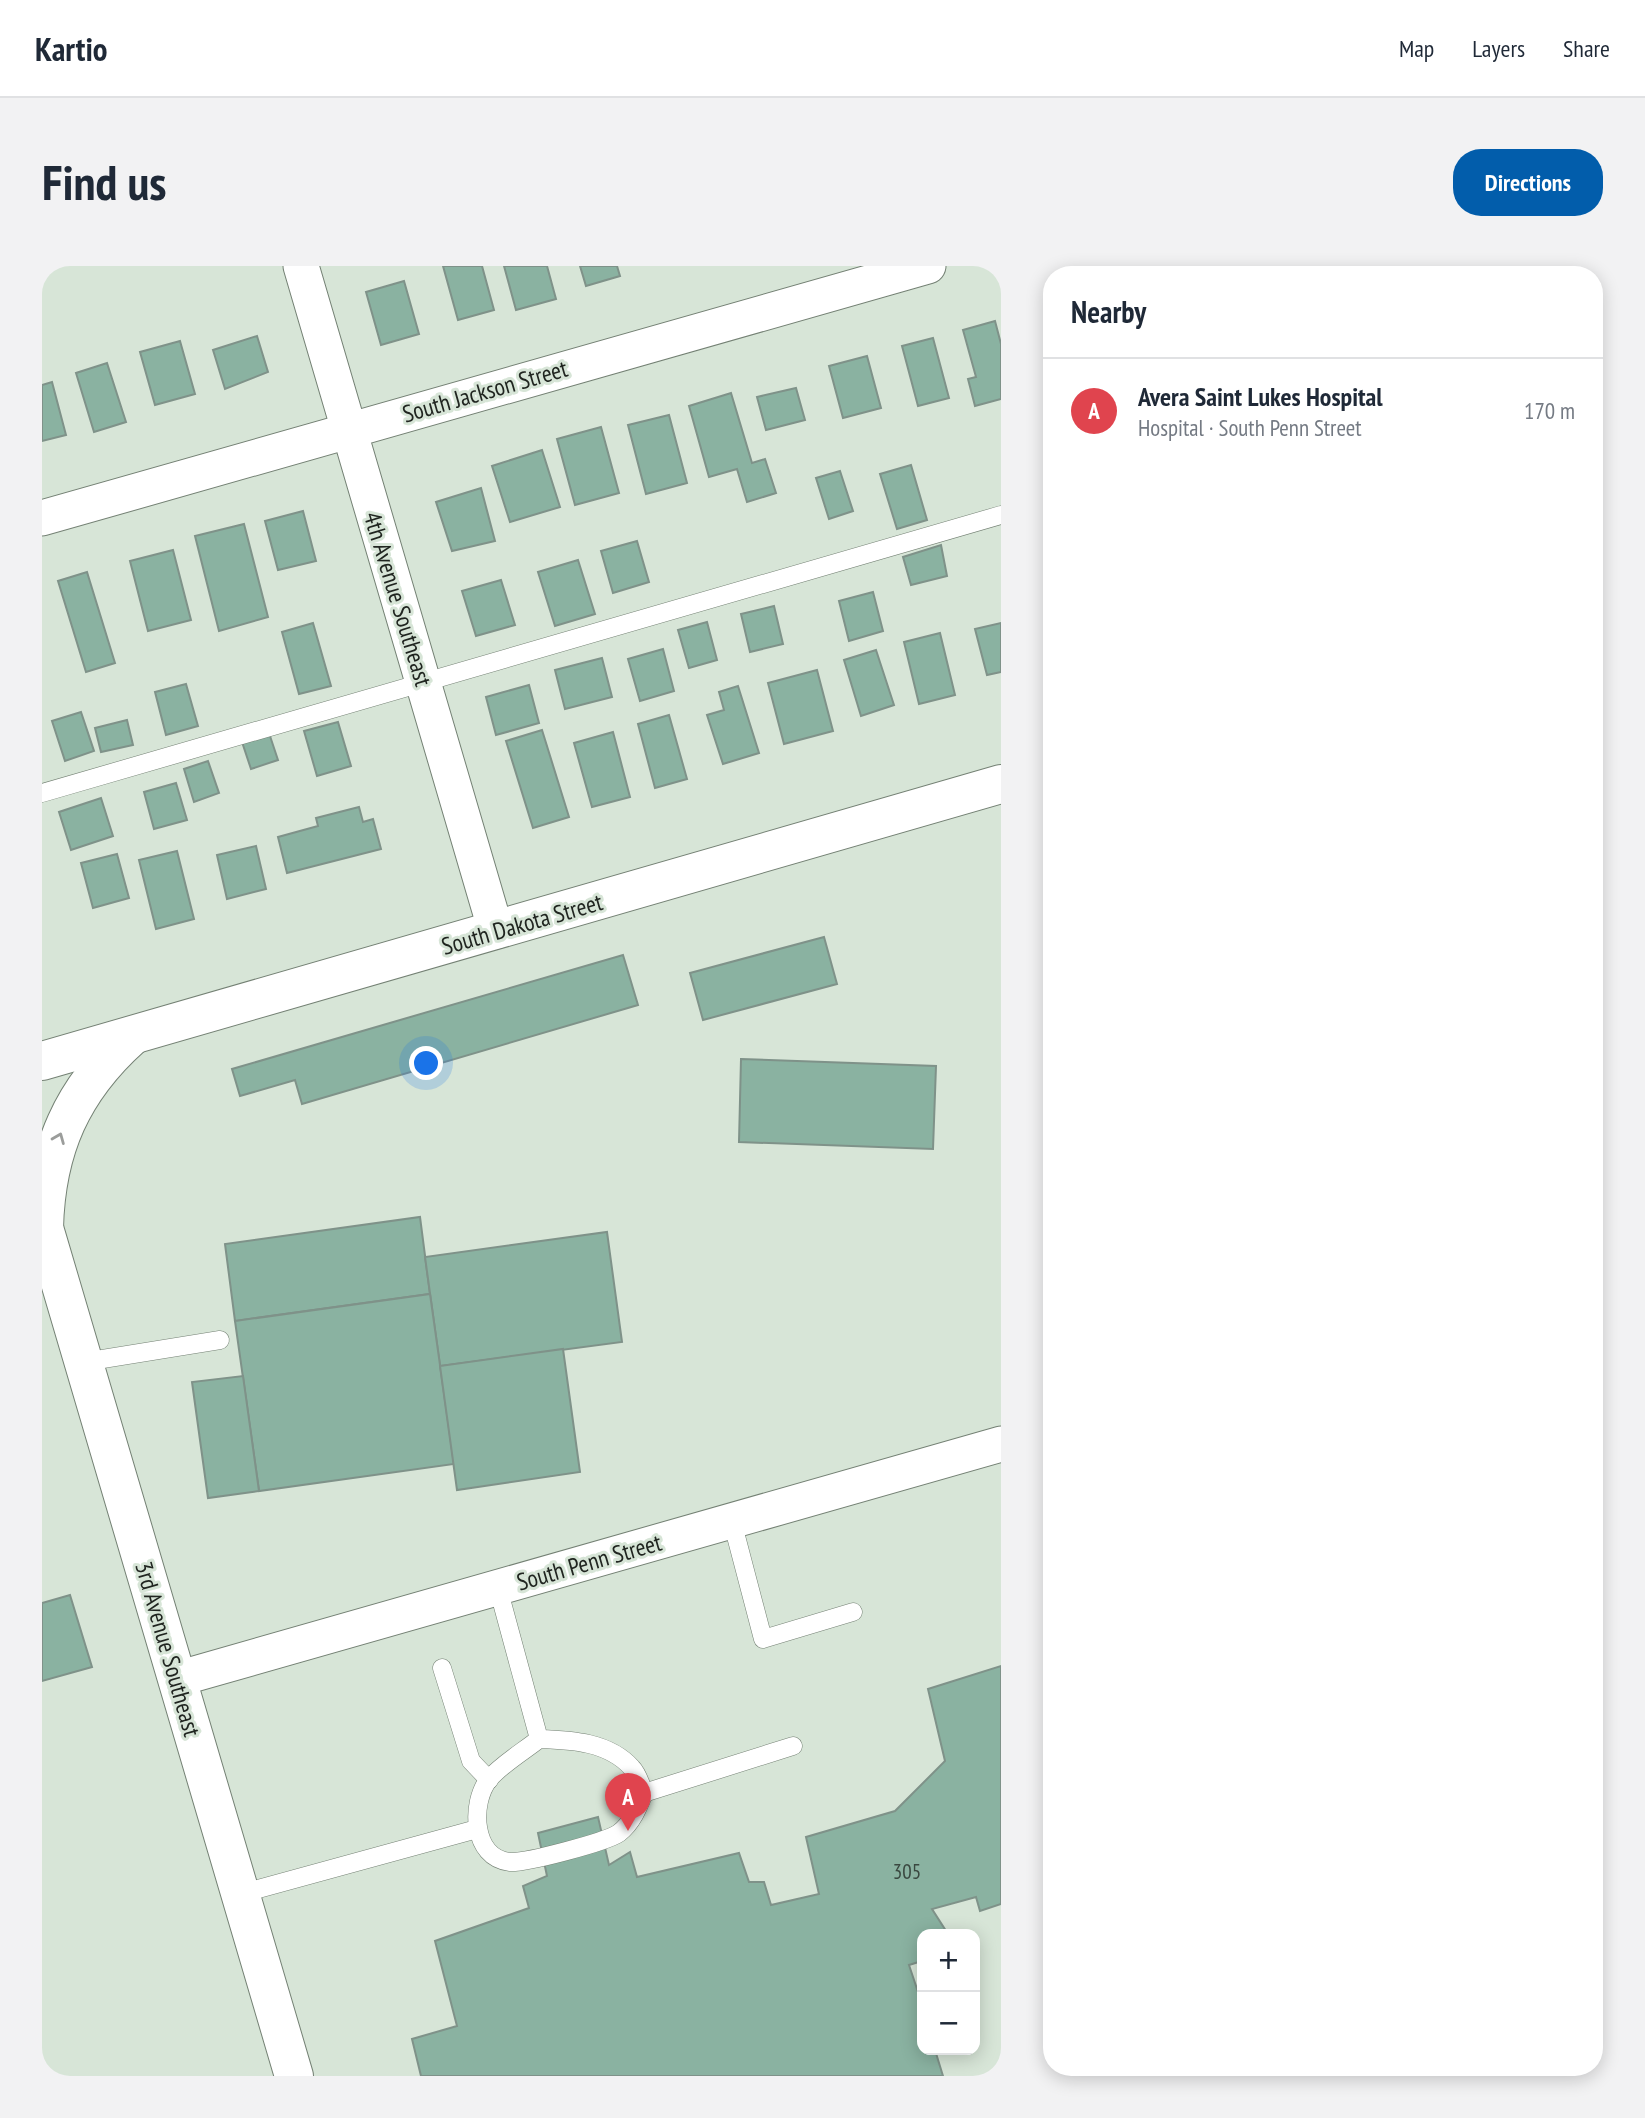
<!DOCTYPE html>
<html lang="en">
<head>
<meta charset="utf-8">
<style>
  body { margin:0; font-family:"PT Sans Narrow",sans-serif; background:#f2f2f3; color:#1f2937 }
  .controls { position:absolute; right:21px; bottom:21px; display:grid; overflow:hidden; border-radius:14px; box-shadow:0 4px 18px #0003 }
  .controls button { width:63px; height:63px; display:grid; place-items:center; padding:0; border:0; border-bottom:2px solid #e0e1e3; background:#fff; color:#1f2937; font:35px sans-serif }
  .you { position:absolute; left:385px; top:798px; width:24px; height:24px; margin:-18px; border:5px solid #fff; border-radius:50%; background:#1a73e8; box-shadow:0 0 0 10px #1a73e833 }
  .badge { display:grid; place-items:center; width:46px; height:46px; border-radius:50%; background:#025dab; color:#fff; font-size:23px; font-weight:700 }
  .pin { position:absolute; translate:-50% -58px; filter:drop-shadow(0 2px 4px #0008) }
  .pin::after { content:''; position:absolute; top:37px; width:24px; height:21px; background:inherit; clip-path:polygon(0 0,100% 0,50% 100%) }
  .list { margin:0; padding:0; list-style:none }
  h2 { display:flex; justify-content:space-between; align-items:center; height:91px; margin:0; padding:0 28px; font-size:30px }
  h2 small { font-size:23px; font-weight:400; color:#747a83 }
  .list li { display:grid; grid-template-columns:46px 1fr auto; gap:21px; align-items:center; box-sizing:border-box; height:105px; padding:0 28px; border-top:2px solid #e0e1e3 }
  .list b { display:block; font-size:26px; white-space:nowrap }
  .list p { margin:0; font-size:23px; white-space:nowrap; color:#747a83 }
  .list em { font-size:23px; font-style:normal; color:#747a83 }
  .map { position:relative; flex:none; width:959px; height:1810px; overflow:hidden; border-radius:28px }
  header { display:flex; align-items:center; gap:42px; box-sizing:border-box; height:98px; padding:0 35px; background:#fff; border-bottom:2px solid #e0e1e3 }
  header strong { font-size:33px }
  nav { display:flex; gap:38px; margin-inline-start:auto; font-size:24px }
  .intro { display:flex; align-items:center; justify-content:space-between; box-sizing:border-box; height:168px; padding:0 42px }
  h1 { margin:0; font-size:49px }
  .button { padding:18px 32px; border-radius:28px; background:#025dab; color:#fff; font-size:24px; font-weight:700 }
  main { display:flex; gap:42px; padding:0 42px }
  aside { flex:1; background:#fff; border-radius:28px; box-shadow:0 4px 18px #0003 }
  .map>svg:first-child { display:block }
</style>
</head>
<body>
<header>
<strong>Kartio</strong>
<nav><a>Map</a><a>Layers</a><a>Share</a></nav>
</header>
<div class="intro"><h1>Find us</h1><a class="button">Directions</a></div>
<main>
<div class="map">
<svg width="959" height="1810" viewBox="0 0 959 1810">
  <rect width="100%" height="100%" fill="#d7e5d7"/>
  <g fill="#8ab2a1" stroke="#7f9289" stroke-width="2">
    <path d="M401 0H440L452 44 416 54Z"/>
    <path d="M462 0H505L514 33 474 44Z"/>
    <path d="M538 0H575L578 10 544 20Z"/>
    <path d="M362 15 377 68 339 79 324 26Z"/>
    <path d="M953 55 959 78V133L933 140 926 113 934 111 921 64Z"/>
    <path d="M215 70 226 106 183 123 171 84Z"/>
    <path d="M891 72 907 132 876 140 860 80Z"/>
    <path d="M138 75 153 128 113 139 98 86Z"/>
    <path d="M825 90 839 142 801 152 787 100Z"/>
    <path d="M65 97 84 156 52 166 34 107Z"/>
    <path d="M10 116 24 169 0 175V119Z"/>
    <path d="M754 122 763 154 724 164 715 131Z"/>
    <path d="M689 127 710 197 723 193 734 227 705 236 695 203 667 211 647 140Z"/>
    <path d="M627 149 645 217 604 228 586 159Z"/>
    <path d="M559 161 577 227 533 239 515 173Z"/>
    <path d="M500 184 518 241 468 256 450 200Z"/>
    <path d="M869 199 885 254 855 263 838 208Z"/>
    <path d="M798 205 811 245 787 253 774 212Z"/>
    <path d="M439 222 453 275 410 285 394 236Z"/>
    <path d="M261 245 274 295 236 304 223 255Z"/>
    <path d="M202 258 226 351 177 365 153 270Z"/>
    <path d="M595 275 607 316 571 327 559 285Z"/>
    <path d="M899 279 905 310 869 319 861 291Z"/>
    <path d="M131 284 149 354 106 365 88 295Z"/>
    <path d="M536 294 553 348 513 360 496 306Z"/>
    <path d="M45 306 73 397 44 406 16 315Z"/>
    <path d="M459 314 473 359 434 370 420 325Z"/>
    <path d="M831 326 841 365 807 375 797 335Z"/>
    <path d="M732 340 741 378 708 386 699 348Z"/>
    <path d="M665 356 675 394 647 402 636 364Z"/>
    <path d="M271 357 289 420 257 428 240 366Z"/>
    <path d="M959 357V406L945 409 933 363Z"/>
    <path d="M898 367 913 429 877 438 862 376Z"/>
    <path d="M621 383 632 425 598 435 586 393Z"/>
    <path d="M834 384 852 439 819 450 802 394Z"/>
    <path d="M560 392 570 431 523 443 513 404Z"/>
    <path d="M775 404 791 465 742 478 726 417Z"/>
    <path d="M144 418 156 460 124 469 113 426Z"/>
    <path d="M487 419 497 457 454 469 444 431Z"/>
    <path d="M696 420 717 487 681 498 665 449 682 444 677 426Z"/>
    <path d="M39 446 52 485 23 495 10 455Z"/>
    <path d="M627 449 645 513 613 522 596 458Z"/>
    <path d="M85 454 91 479 59 486 53 462Z"/>
    <path d="M296 456 309 500 275 510 262 465Z"/>
    <path d="M500 464 527 551 491 562 464 475Z"/>
    <path d="M571 466 588 531 550 541 532 477Z"/>
    <path d="M227 467 236 494 209 503 200 476Z"/>
    <path d="M166 495 177 527 152 536 142 503Z"/>
    <path d="M134 517 145 554 112 563 102 526Z"/>
    <path d="M59 532 71 570 29 584 17 546Z"/>
    <path d="M317 541 321 556 331 553 339 583 245 607 236 571 276 560 274 552Z"/>
    <path d="M214 580 224 623 185 633 175 589Z"/>
    <path d="M135 585 152 653 114 663 97 594Z"/>
    <path d="M75 588 87 632 51 642 39 597Z"/>
    <path d="M782 671 795 718 661 754 648 707Z"/>
    <path d="M581 689 596 739 260 838 253 814 198 830 190 803Z"/>
    <path d="M699 793 894 800 891 883 697 876Z"/>
    <path d="M378 951 388 1028 193 1055 183 978Z"/>
    <path d="M565 966 580 1076 398 1100 383 991Z"/>
    <path d="M388 1028 412 1198 217 1225 193 1055Z"/>
    <path d="M521 1083 538 1206 415 1224 398 1100Z"/>
    <path d="M201 1110 217 1225 166 1232 150 1116Z"/>
    <path d="M28 1329 50 1401 0 1415V1337Z"/>
    <path d="M959 1400V1638L938 1645 934 1631 890 1643 906 1668H880V1695L867 1699 880 1738V1784H893L901 1810H379L370 1773 415 1760 393 1675 487 1642 481 1620 505 1610 496 1567 556 1551 567 1599 588 1586 595 1611 697 1587 707 1616H722L729 1639 777 1628 764 1571 853 1545 903 1495 886 1423Z"/>
  </g>
  <g fill="none" stroke-linecap="round" stroke-linejoin="round">
    <defs>
      <g id="service">
        <path d="M0 527 959 249"/>
        <path d="M42 1096 178 1074"/>
        <path d="M690 1255 721 1373 811 1346"/>
        <path d="M456 1322 497 1473C482 1485 460 1498 447 1513 428 1537 430 1592 468 1596 484 1597 564 1576 577 1567 590 1557 596 1542 602 1527 599 1519 596 1508 590 1502 567 1476 530 1474 497 1473"/>
        <path d="M400 1402 429 1495 447 1514"/>
        <path d="M602 1527 751 1480"/>
        <path d="M198 1628 435 1563"/>
      </g>
      <g id="minor">
        <path d="M259 0 454 665"/>
        <path d="M0 252 886 0"/>
        <path d="M135 1413 959 1178"/>
      </g>
      <g id="tertiary">
        <path d="M0 795 959 518"/>
        <path d="M0 955 252 1810"/>
        <path d="M2 962C4 883 30 824 89 771"/>
      </g>
    </defs>
    <use href="#service" stroke="#748174" stroke-width="19"/>
    <use href="#minor" stroke="#748174" stroke-width="37"/>
    <use href="#tertiary" stroke="#748174" stroke-width="40"/>
    <use href="#service" stroke="#fff" stroke-width="18"/>
    <use href="#minor" stroke="#fff" stroke-width="35"/>
    <use href="#tertiary" stroke="#fff" stroke-width="38"/>
  </g>
  <defs><path id="oneway-chevron" d="M-2-3.5L2.5 0L-2 3.5" fill="none" stroke-width="1.6" stroke-linecap="round" stroke-linejoin="round" transform="scale(1.75)"/></defs>
  <use stroke="#9b9d9b" href="#oneway-chevron" transform="translate(17 872) rotate(-68)"/>
  <g text-anchor="middle" dominant-baseline="central" stroke-width="6" stroke-linejoin="round" paint-order="stroke">
    <g font-size="21" fill="#3a4840">
      <text x="865" y="1605">305</text>
    </g>
    <g font-size="24" fill="#202520" stroke="#d7e5d7">
      <text transform="translate(443 125) rotate(-16)">South Jackson Street</text>
      <text transform="translate(356 333) rotate(73)">4th Avenue Southeast</text>
      <text transform="translate(480 658) rotate(-16)">South Dakota Street</text>
      <text transform="translate(547 1296) rotate(-16)">South Penn Street</text>
      <text transform="translate(126 1383) rotate(74)">3rd Avenue Southeast</text>
    </g>
  </g>
</svg>
<div class="controls">
<button>+</button>
<button>−</button>
</div>
<div class="you"></div>
<div class="pin badge" style="left:586px;top:1565px;background:#e0444e">A</div>
</div>
<aside>
<h2>Nearby<small></small></h2>
<ul class="list">
<li><span class="badge" style="background:#e0444e">A</span><div><b>Avera Saint Lukes Hospital</b><p>Hospital · South Penn Street</p></div><em>170 m</em></li>
</ul>
</aside>
</main>
</body>
</html>
